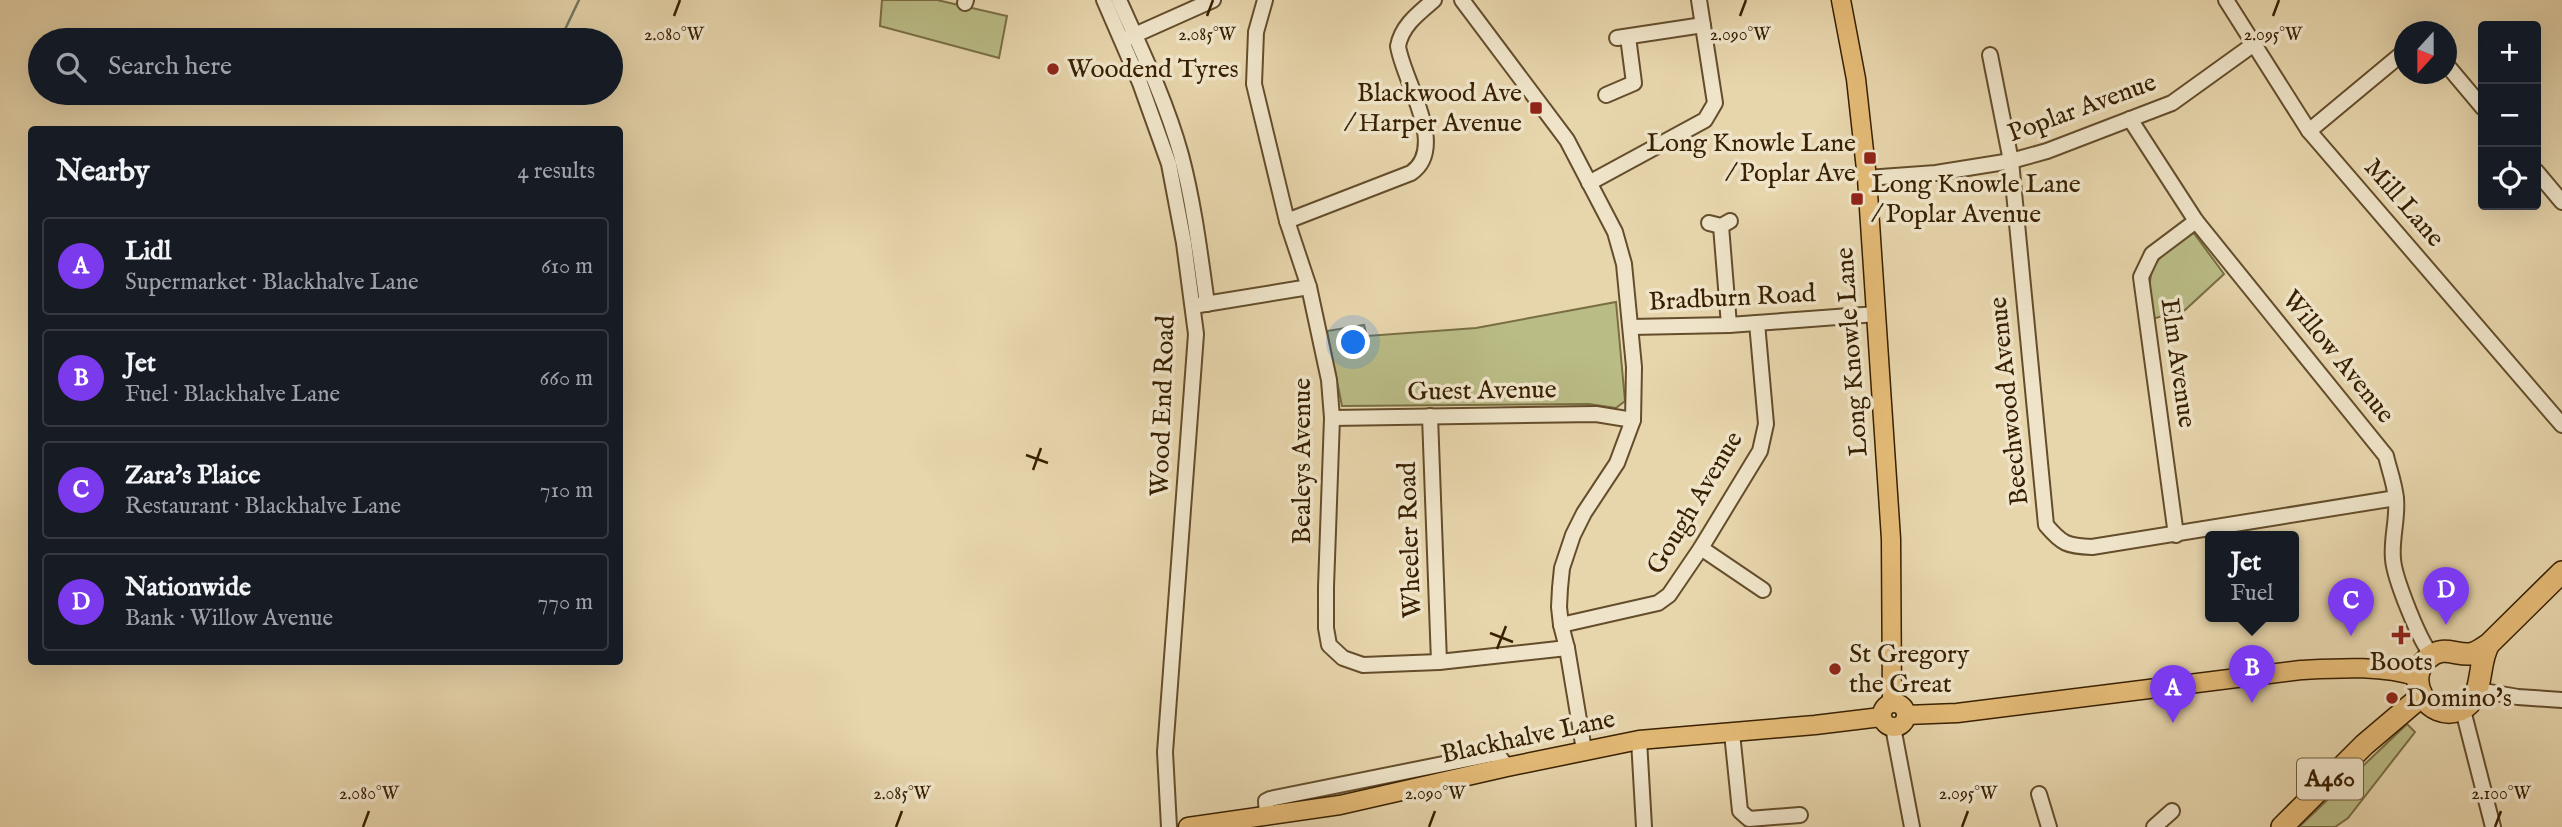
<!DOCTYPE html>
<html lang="en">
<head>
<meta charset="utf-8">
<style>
  body { margin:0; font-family:"IM FELL English",serif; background:#242831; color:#f1f3f6 }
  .controls { position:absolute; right:21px; top:21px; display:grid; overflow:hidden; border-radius:7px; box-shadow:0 7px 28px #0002 }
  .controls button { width:63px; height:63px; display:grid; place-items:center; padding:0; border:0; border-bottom:2px solid #363941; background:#171b24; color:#f1f3f6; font:35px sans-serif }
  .compass { position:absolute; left:2394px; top:21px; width:63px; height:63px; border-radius:50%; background:#171b24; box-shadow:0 7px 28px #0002; rotate:201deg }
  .you { position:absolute; left:1354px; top:343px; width:24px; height:24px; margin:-18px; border:5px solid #fff; border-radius:50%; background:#1a73e8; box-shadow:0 0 0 10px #1a73e833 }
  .badge { display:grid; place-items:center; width:46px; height:46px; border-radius:50%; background:#7c3aed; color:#fff; font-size:23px; font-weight:700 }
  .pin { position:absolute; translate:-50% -58px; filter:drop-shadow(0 2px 4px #0008) }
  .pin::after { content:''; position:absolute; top:37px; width:24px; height:21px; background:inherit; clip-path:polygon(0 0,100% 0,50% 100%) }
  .popup { position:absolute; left:2205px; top:531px; width:94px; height:91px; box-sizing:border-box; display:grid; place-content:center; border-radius:7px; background:#171b24; filter:drop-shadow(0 2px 5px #0005); font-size:23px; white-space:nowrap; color:#9ea1a6 }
  .popup b { font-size:26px; color:#f1f3f6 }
  .popup::after { content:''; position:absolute; left:50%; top:100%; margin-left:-14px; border:14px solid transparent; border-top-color:#171b24 }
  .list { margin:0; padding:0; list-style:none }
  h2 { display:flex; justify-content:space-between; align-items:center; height:91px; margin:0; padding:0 28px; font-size:30px }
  h2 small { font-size:23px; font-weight:400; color:#9ea1a6 }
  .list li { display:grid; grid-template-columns:46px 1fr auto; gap:21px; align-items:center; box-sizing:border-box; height:98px; margin:0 14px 14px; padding:0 14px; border:2px solid #363941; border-radius:7px }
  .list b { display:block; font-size:26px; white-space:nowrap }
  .list p { margin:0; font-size:23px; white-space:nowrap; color:#9ea1a6 }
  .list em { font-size:23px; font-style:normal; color:#9ea1a6 }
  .icon { flex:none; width:38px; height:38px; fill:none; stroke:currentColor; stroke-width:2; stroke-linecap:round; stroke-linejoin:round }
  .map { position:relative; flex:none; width:2562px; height:827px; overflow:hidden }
  .search { position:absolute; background:#171b24; box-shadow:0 7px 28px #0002; left:28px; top:28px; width:595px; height:77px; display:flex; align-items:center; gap:18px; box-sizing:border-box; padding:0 24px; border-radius:38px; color:#9ea1a6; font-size:26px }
  .panel { position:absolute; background:#171b24; box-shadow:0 7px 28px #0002; left:28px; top:126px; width:595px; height:539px; border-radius:7px }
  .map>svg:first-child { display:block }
</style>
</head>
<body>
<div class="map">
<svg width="2562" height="827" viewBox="0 0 2562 827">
  <rect width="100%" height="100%" fill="#e7d5ac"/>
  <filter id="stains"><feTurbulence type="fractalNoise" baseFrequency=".00286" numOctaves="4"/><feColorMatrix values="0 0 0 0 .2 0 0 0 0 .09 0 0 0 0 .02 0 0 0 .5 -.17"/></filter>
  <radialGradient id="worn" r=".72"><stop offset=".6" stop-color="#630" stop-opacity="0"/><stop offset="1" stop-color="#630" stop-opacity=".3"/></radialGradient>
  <g fill="#babc86" stroke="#796e43" stroke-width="2">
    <path d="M882 0H937L1007 16 999 58 880 26Z"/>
    <path d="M2193 232 2224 274 2185 310 2152 319C2146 265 2149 263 2193 232Z"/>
    <path d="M1616 302 1625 401 1616 408 1589 404 1342 406 1327 331 1364 325 1367 336 1476 328Z"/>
    <path d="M2407 724 2415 732 2348 818 2335 827H2299Z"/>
  </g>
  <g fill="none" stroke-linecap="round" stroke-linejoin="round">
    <path stroke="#717b67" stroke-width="2.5" d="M560 40 579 0"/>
    <defs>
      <g id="minor">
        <path d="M1104 0 1140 83 1169 164 1184 243 1196 334 1165 752 1169 827"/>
        <path d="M1119 0C1142 51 1166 101 1181 155 1194 204 1200 254 1207 304"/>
        <path d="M1265 0 1256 32 1254 84 1287 221 1309 287 1329 380 1332 418 1326 587V628L1329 645 1343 658 1363 665 1439 662 1567 648"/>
        <path d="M1462 0 1567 140 1615 232 1624 264 1634 367 1633 420 1617 463 1584 513 1573 535 1562 568 1560 588 1559 607 1561 625 1567 648 1584 750"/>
        <path d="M2226 0 2309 131 2562 425"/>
        <path d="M965 3 966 0"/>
        <path d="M1128 38 1213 0"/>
        <path d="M1617 38 1703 25"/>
        <path d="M1990 55 2011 161 2046 525C2062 544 2067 546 2092 547L2396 498"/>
        <path d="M2446 64 2483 108"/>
        <path d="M1606 95 1634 83 1628 37"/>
        <path d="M2130 119 2196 221 2386 456C2389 469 2395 485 2396 499 2398 518 2391 539 2393 559 2394 577 2420 643 2432 655"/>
        <path d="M2309 131 2404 52"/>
        <path d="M2536 171 2562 202"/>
        <path d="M1867 178 1936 173 2011 161 2047 151 2172 103 2254 44"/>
        <path d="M1589 183 1705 120 1715 103 1699 0"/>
        <path d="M1287 221 1411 173C1449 147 1403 81 1398 46 1402 25 1419 13 1434 0"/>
        <path d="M1709 223 1721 226 1730 221"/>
        <path d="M1721 226 1729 325"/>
        <path d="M1199 305 1309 287"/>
        <path d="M1631 327 1729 325 1877 314"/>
        <path d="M1430 416 1439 662"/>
        <path d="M1332 418 1596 414 1633 420"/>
        <path d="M2176 535 2141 277 2152 254 2196 221"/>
        <path d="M1701 548 1763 590"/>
        <path d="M1561 625 1658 603 1669 595 1701 548 1760 451 1766 424 1757 323"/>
        <path d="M2478 690 2518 697 2562 700"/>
        <path d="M2460 710 2465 718 2493 827"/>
        <path d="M1893 727 1912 827"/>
        <path d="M1732 733 1740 811 1749 819 1800 815"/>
        <path d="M1639 740 1644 827"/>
        <path d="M2039 794 2049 827"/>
        <path d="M1267 817 1266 801 1270 799 1493 754 1498 755 1507 767"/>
        <path d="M2154 827 2172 811"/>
      </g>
      <g id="major">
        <path d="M1841 0 1856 79 1867 178 1891 539 1892 702"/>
        <circle cx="1894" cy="715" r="12"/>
        <path d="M1906 715 1957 713 2301 670C2339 668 2382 665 2418 677"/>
        <path d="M1188 827 1340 805 1507 767 1639 740 1815 725 1881 717"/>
      </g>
      <g id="highway">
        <path d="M2489 644C2476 665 2486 699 2460 710 2428 722 2403 679 2428 658 2443 645 2454 655 2470 654 2477 653 2483 648 2489 644L2562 572"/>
        <path d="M2282 827 2364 745 2417 700 2420 693"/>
      </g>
    </defs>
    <use href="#minor" stroke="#644d2b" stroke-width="18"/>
    <use href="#major" stroke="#382000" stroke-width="21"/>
    <use href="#highway" stroke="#382000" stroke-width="24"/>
    <use href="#minor" stroke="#efe4c9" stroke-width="14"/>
    <use href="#major" stroke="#e4ba76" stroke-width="18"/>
    <use href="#highway" stroke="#e4ba76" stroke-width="21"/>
  </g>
  <path fill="none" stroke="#382000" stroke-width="2.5" d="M674 16 680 0M1207 16 1213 0M1740 16 1746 0M2273 16 2279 0M1026 455 1048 463M1033 470 1041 448M1490 633 1513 642M1497 649 1506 626M363 827 369 811M896 827 902 811M1429 827 1435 811M1962 827 1968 811M2495 827 2501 811"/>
  <g fill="#8f2418" stroke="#efe4c9" stroke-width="2.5">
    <circle cx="1053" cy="69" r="7"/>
    <rect x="1529" y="101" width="14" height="14" rx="3.5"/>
    <rect x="1863" y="151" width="14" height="14" rx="3.5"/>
    <rect x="1850" y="192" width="14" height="14" rx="3.5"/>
    <path d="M2397.5 624.5h7v7h7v7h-7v7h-7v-7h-7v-7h7z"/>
    <circle cx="1835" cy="669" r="7"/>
    <circle cx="2392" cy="698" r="7"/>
  </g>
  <g text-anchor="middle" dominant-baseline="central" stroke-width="7" stroke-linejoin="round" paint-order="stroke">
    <rect fill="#efe4c9" stroke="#6f5b3c" stroke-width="2" x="2297" y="758.5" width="66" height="41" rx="5"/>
    <g font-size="24" font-weight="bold" fill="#382000">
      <text x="2330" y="779">A460</text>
    </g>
    <g font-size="26" fill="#382000" stroke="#efe4c9" text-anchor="start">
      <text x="1067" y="69">Woodend Tyres</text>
      <text x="1522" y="93" text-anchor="end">Blackwood Ave<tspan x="1522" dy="30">/ Harper Avenue</tspan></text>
      <text x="1856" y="143" text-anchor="end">Long Knowle Lane<tspan x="1856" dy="30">/ Poplar Ave</tspan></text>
      <text x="1871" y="184">Long Knowle Lane<tspan x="1871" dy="30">/ Poplar Avenue</tspan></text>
      <text x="1849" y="654">St Gregory<tspan x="1849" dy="30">the Great</tspan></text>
      <text x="2401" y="662" text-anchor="middle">Boots</text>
      <text x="2406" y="698">Domino's</text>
    </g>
    <g font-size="26" fill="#382000" stroke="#efe4c9">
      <text transform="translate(2082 108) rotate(-20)">Poplar Avenue</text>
      <text transform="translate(2404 203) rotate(49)">Mill Lane</text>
      <text transform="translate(1732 298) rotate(-3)">Bradburn Road</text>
      <text transform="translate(1852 352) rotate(-94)">Long Knowle Lane</text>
      <text transform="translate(2338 357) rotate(51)">Willow Avenue</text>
      <text transform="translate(2178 363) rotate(82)">Elm Avenue</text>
      <text transform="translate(1482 391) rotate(-1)">Guest Avenue</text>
      <text transform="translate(2009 401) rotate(-96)">Beechwood Avenue</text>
      <text transform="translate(1163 406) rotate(-88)">Wood End Road</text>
      <text transform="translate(1302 461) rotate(-90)">Bealeys Avenue</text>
      <text transform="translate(1695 503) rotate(-59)">Gough Avenue</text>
      <text transform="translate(1410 540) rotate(-92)">Wheeler Road</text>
      <text transform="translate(1528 737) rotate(-12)">Blackhalve Lane</text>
    </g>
  </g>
  <g font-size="18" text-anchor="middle" fill="#382000" stroke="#efe4c9" stroke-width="7" stroke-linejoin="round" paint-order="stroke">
    <text x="1740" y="40">2.090°W</text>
    <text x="674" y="40">2.080°W</text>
    <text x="1207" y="40">2.085°W</text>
    <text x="2273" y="40">2.095°W</text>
    <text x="369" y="799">2.080°W</text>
    <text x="902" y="799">2.085°W</text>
    <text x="1435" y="799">2.090°W</text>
    <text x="1968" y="799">2.095°W</text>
    <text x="2501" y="799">2.100°W</text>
  </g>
  <rect width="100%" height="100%" filter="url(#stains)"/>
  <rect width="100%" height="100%" fill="url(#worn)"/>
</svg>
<div class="controls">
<button>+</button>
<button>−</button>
<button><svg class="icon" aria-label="locate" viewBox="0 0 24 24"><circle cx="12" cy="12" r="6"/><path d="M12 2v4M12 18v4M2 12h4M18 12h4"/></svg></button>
</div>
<svg class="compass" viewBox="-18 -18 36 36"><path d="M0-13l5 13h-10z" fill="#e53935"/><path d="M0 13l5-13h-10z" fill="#9ea1a6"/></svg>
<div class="you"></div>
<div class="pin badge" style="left:2173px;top:723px">A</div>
<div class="pin badge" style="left:2252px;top:703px">B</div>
<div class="popup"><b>Jet</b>Fuel</div>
<div class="pin badge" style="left:2351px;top:636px">C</div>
<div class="pin badge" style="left:2446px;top:625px">D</div>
<div class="search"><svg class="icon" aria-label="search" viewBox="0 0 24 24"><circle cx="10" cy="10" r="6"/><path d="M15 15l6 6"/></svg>Search here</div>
<section class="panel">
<h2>Nearby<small>4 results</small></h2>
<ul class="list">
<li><span class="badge">A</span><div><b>Lidl</b><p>Supermarket · Blackhalve Lane</p></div><em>610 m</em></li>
<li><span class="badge">B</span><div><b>Jet</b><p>Fuel · Blackhalve Lane</p></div><em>660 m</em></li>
<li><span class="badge">C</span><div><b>Zara's Plaice</b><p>Restaurant · Blackhalve Lane</p></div><em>710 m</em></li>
<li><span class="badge">D</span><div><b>Nationwide</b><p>Bank · Willow Avenue</p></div><em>770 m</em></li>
</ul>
</section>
</div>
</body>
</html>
